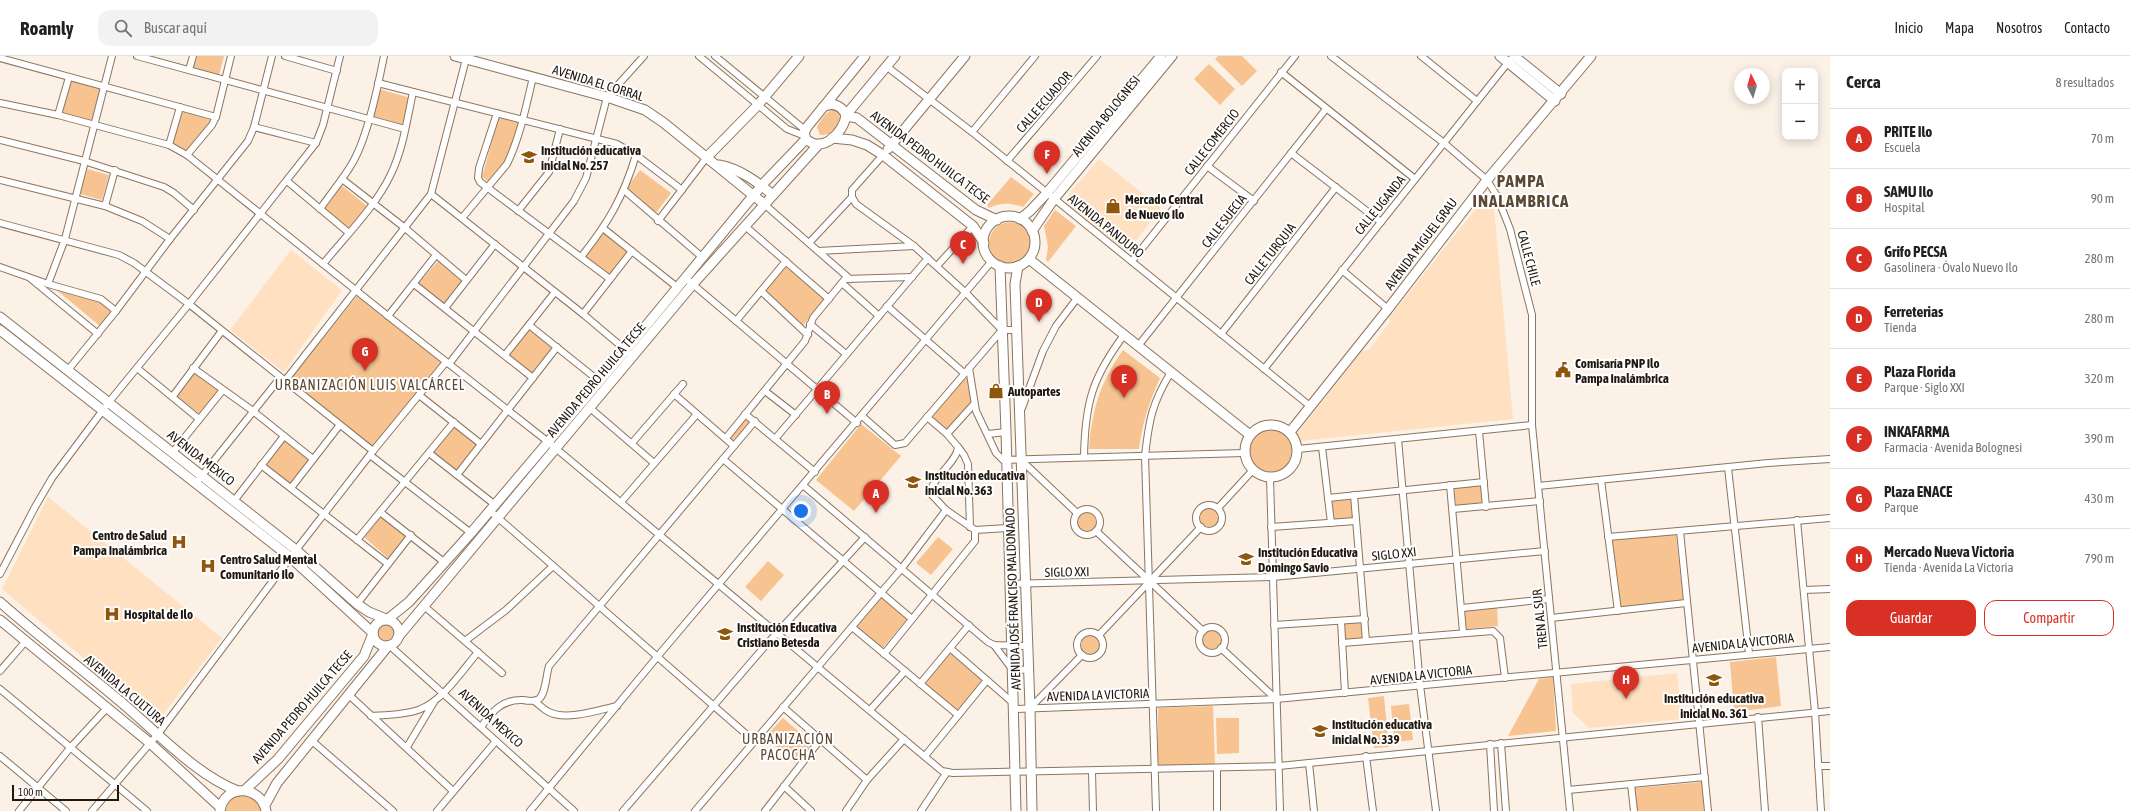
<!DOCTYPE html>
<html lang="es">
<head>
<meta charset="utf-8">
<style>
  body { margin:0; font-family:"Asap Condensed",sans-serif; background:#f2f2f2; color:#202124 }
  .controls { position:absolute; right:12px; top:12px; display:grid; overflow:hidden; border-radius:8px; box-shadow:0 2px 10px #0003 }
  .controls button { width:36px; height:36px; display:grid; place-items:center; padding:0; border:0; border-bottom:1px solid #e0e0e0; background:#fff; color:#202124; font:20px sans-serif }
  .compass { position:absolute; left:1734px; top:12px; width:36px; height:36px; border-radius:50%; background:#fff; box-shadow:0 2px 10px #0003; rotate:355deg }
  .scale { position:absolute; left:12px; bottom:10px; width:107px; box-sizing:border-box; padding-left:4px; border:2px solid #20170e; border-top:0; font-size:11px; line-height:14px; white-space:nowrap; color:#20170e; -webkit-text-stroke:3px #fff; paint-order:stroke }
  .you { position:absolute; left:801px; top:455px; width:14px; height:14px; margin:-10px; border:3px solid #fff; border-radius:50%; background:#1a73e8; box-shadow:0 0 0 6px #1a73e833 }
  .badge { display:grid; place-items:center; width:26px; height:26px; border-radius:50%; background:#d93025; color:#fff; font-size:13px; font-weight:700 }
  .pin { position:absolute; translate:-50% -33px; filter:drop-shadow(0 1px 2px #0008) }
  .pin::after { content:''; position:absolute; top:21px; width:14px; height:12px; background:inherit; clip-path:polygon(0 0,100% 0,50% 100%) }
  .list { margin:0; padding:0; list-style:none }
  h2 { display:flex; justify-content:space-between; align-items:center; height:52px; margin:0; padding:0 16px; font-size:17px }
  h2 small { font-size:13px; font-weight:400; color:#757577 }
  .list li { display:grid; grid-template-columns:26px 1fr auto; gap:12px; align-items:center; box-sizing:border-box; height:60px; padding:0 16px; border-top:1px solid #e0e0e0 }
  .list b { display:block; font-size:15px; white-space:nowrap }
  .list p { margin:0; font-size:13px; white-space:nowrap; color:#757577 }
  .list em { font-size:13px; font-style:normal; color:#757577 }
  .actions { display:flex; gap:8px; padding:12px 16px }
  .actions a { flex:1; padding:9px 0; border:1px solid #d93025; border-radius:12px; text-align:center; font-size:14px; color:#d93025 }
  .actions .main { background:#d93025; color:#fff }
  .icon { flex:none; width:22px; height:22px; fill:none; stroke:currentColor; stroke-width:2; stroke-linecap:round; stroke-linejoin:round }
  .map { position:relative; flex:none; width:1830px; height:755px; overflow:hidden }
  header { display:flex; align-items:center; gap:24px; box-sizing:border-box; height:56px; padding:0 20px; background:#fff; border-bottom:1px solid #e0e0e0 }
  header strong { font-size:19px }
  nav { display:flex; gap:22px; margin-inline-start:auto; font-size:14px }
  .search { width:280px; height:36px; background:#f2f2f2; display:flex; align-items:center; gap:10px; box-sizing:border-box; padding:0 14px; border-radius:12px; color:#757577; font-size:15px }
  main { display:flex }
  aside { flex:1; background:#fff }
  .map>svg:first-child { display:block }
</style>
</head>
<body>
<header>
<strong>Roamly</strong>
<div class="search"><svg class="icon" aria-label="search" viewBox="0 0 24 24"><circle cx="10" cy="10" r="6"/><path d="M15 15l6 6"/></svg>Buscar aquí</div>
<nav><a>Inicio</a><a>Mapa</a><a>Nosotros</a><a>Contacto</a></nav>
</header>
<main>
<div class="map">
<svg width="1830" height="755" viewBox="0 0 1830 755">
  <rect width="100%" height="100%" fill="#fbf1e7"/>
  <g fill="#ffe0c1">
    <path d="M1099 103 1161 152 1127 196 1065 147 1069 138Z"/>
    <path d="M1478 150 1494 152 1513 363 1300 385 1296 379 1362 295 1369 294 1390 266 1389 262Z"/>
    <path d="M291 194 342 234 284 316 230 274Z"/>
    <path d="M48 441 222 582 158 665 2 533Z"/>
    <path d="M1677 617 1682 663 1589 672 1573 657 1571 628Z"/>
  </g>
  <g fill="#f7c491">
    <path d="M197 0H224L219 19 193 12Z"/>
    <path d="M1218 0H1242L1257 15 1242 30 1215 3Z"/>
    <path d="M1209 8 1235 33 1220 49 1194 23Z"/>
    <path d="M70 24 101 32 93 66 61 58Z"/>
    <path d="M379 33 411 42 404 69 371 60Z"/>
    <path d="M182 54 213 62 188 95 173 87Z"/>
    <path d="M833 54 837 55 840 60C840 70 831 80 820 79L817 71C821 63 825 57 833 54Z"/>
    <path d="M499 60 520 66C512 93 508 105 489 126L482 121Z"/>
    <path d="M87 113 109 119 102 144 80 138Z"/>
    <path d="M640 114 671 137 656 157 625 134Z"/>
    <path d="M1011 121 1034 138 1023 151C1010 147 1001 146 989 152L987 149Z"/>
    <path d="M341 129 367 150 349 172 323 152Z"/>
    <path d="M1055 154 1076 170 1048 206 1046 204 1048 191 1044 170Z"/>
    <circle cx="1010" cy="187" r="21"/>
    <path d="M605 175 629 195 610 221 584 201Z"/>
    <path d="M440 203 466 223 445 249 418 228Z"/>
    <path d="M785 210 825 243 803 269 764 235Z"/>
    <path d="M55 229 116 251 100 270 54 232Z"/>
    <path d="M357 240 441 306 372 391 289 325Z"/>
    <path d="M529 272 553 292 532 319 508 299Z"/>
    <path d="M1123 294 1160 322C1149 346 1142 368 1139 393H1089C1092 354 1100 326 1123 294Z"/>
    <path d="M197 312 222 332 201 359 176 340Z"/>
    <path d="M970 322 971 348 948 372H943L931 362 964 323Z"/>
    <path d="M747 363 750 368 732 385 730 381Z"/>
    <path d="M861 368 901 400 854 455 816 424Z"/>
    <path d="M454 369 479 389 456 416 432 398Z"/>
    <circle cx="1271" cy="395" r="23"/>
    <path d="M285 383 311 404 291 429 265 409Z"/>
    <path d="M1482 429 1483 449 1456 451 1454 432Z"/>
    <path d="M1353 442 1354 462 1334 464 1332 444Z"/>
    <circle cx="1210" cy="461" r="10"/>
    <circle cx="1086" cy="466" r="10"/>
    <path d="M381 459 407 480 389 503 364 481Z"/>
    <path d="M1676 478 1683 544 1621 551 1612 484Z"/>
    <path d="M938 481 953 493 931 519 916 507Z"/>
    <path d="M768 505 784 519 761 545 745 531Z"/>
    <path d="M881 541 907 563 882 593 856 571Z"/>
    <path d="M1497 551 1498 570 1466 573 1463 554Z"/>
    <path d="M1363 565 1365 584 1345 585 1343 567Z"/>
    <path d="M386 566 395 568 396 576 390 585 380 586 377 579 379 573Z"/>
    <circle cx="1212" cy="583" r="10"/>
    <circle cx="1091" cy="589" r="10"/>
    <path d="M950 597 983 624 957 656 925 628Z"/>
    <path d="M1776 601 1781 650 1734 656 1730 606Z"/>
    <path d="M1553 621 1556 675 1508 680 1539 623Z"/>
    <path d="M1384 640 1389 691 1374 692 1368 642Z"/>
    <path d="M1409 648 1413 684 1394 686 1391 650Z"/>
    <path d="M1213 650 1215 709 1158 710V652Z"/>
    <path d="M783 662 812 687 795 707 765 681Z"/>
    <path d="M1216 662H1239V697L1217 698Z"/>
    <path d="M1702 726 1704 755H1637L1635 732Z"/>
    <path d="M242 739C252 740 259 745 261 755H225C228 745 232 741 242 739Z"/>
  </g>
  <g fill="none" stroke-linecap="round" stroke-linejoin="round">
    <defs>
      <g id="street">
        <path d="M137 0 405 73"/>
        <path d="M285 0 337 15"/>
        <path d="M699 0 787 73 805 80"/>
        <path d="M715 0 805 74"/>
        <path d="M1331 0 1444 87 1487 124 1497 140 1510 173 1532 259V369L1570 755"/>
        <path d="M1421 0 1477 45"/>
        <path d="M0 2 216 61"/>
        <path d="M886 10 972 76 1310 350"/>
        <path d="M189 14 193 0"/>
        <path d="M1281 16 1415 123"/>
        <path d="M378 27 617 88 636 99 682 134"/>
        <path d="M0 47 58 59 169 89 187 99 388 260 547 385 942 715 953 717 1279 710 1830 655"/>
        <path d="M497 57 479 112 478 122 480 126 610 223"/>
        <path d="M58 59 69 21"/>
        <path d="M254 71 316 87"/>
        <path d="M972 76 1035 0"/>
        <path d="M0 84 84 105 164 131 174 137 194 154"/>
        <path d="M169 89 180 51"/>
        <path d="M1291 97 1381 166"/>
        <path d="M187 99 212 69 216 61 231 0"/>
        <path d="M883 99 852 134V141L856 148 914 190 966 237 1002 274H1017"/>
        <path d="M1007 105 1097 0"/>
        <path d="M1207 110 1254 145"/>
        <path d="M342 123 405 172 466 224"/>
        <path d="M0 124 105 150 142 165 170 183"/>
        <path d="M287 125 349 177"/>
        <path d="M624 134 702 201"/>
        <path d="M431 138 583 258 628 296"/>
        <path d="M764 148 850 223"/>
        <path d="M105 150 115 114"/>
        <path d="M320 153C331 137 344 122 353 106 368 79 378 30 384 0"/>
        <path d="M518 155 549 116 560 73"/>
        <path d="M462 162 507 108C520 81 526 51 533 21"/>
        <path d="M658 165 707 101"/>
        <path d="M0 167 119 199 134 207 189 248 373 395"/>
        <path d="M745 170 829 243"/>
        <path d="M604 173 677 231"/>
        <path d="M809 187 852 141"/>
        <path d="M818 195 914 190"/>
        <path d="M581 201C608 167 623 142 636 99"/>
        <path d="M1132 205 1295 0"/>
        <path d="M323 208C345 181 375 151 390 120 403 94 407 64 413 36"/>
        <path d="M937 210 973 170"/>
        <path d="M0 211 48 228 65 183 112 0"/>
        <path d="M1342 214 1388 253"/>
        <path d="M31 223 98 278"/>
        <path d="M690 226 857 367"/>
        <path d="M842 227 879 260"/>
        <path d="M48 228 101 243 116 255 68 314"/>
        <path d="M414 228 533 322"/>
        <path d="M761 235 808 279"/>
        <path d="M887 250 964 317"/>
        <path d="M445 252 495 188"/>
        <path d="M116 255 170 183 248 85 254 71 272 0"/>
        <path d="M583 258 632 195"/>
        <path d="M388 260 436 199"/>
        <path d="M736 265 786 205"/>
        <path d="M810 268 846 298"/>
        <path d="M529 269 599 325"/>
        <path d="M1221 278 1336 131"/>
        <path d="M1138 290 1326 53"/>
        <path d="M505 299 555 236"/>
        <path d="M449 308 574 145 586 122 607 41 644 0"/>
        <path d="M137 312 199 363"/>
        <path d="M193 312 253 355 313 403"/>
        <path d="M969 312 976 355 996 397 1003 404 1244 397"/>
        <path d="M1264 313 1510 4"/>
        <path d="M284 326 431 138 466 3"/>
        <path d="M765 335 796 359"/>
        <path d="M674 338 734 390"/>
        <path d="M419 339 481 388"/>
        <path d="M173 340 221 276"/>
        <path d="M590 352 654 407"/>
        <path d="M1022 352 1043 295 1056 270 1078 241"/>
        <path d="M745 358 815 416"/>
        <path d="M862 360 895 389 905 387 1002 274"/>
        <path d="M1479 375 1486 451"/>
        <path d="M947 378 974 348"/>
        <path d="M988 378 1006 376"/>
        <path d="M726 382 805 285 813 262 845 223 912 221"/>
        <path d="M775 383 928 202"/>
        <path d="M1398 383 1420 629 1436 755"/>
        <path d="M632 387 683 328"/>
        <path d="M958 391 964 399 968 408 970 471"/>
        <path d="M1322 391 1331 467"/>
        <path d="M1298 393 1532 369"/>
        <path d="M173 396 222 335"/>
        <path d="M429 397 494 448"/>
        <path d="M370 399 471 477"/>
        <path d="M1084 401C1085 347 1092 322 1124 279"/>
        <path d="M723 403 912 563"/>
        <path d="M1021 404 1077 457"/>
        <path d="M261 409 388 508"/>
        <path d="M1728 412 1749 597"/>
        <path d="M457 419 557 291"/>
        <path d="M1270 422 1280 755"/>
        <path d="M1601 424 1618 555"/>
        <path d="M196 427 280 322"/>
        <path d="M1450 429 1463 576"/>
        <path d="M804 430 988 586 994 589 1027 590"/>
        <path d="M1538 430 1768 407 1830 403"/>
        <path d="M291 432 339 370"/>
        <path d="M1354 439 1366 585"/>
        <path d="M1328 442 1484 426"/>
        <path d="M234 445 284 380"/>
        <path d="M621 446 697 358"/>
        <circle cx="1209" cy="462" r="13"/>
        <path d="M1218 452 1252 415"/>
        <path d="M1453 453 1540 445"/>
        <circle cx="1087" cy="466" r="13"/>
        <path d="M489 454 754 685"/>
        <path d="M380 456 444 506"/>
        <path d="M1797 464 1815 656 1821 755"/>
        <path d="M1271 471 1356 465"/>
        <path d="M975 474 1008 472"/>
        <path d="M1096 475 1203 575"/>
        <path d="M1680 475 1708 755"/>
        <path d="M1608 481 1830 462"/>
        <path d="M357 484 454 366"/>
        <path d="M0 518 35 451 52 422 109 346 189 248 316 87 323 69 340 0"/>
        <path d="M1009 528 1273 521 1545 495"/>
        <path d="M1804 534 1830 533"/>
        <path d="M357 548 411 479"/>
        <path d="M424 550 502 617"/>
        <path d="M1462 552 1549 543"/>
        <path d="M1551 562 1686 547"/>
        <path d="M1341 565 1345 637"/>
        <path d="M1274 569 1365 563"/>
        <path d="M852 571 958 659"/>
        <circle cx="1212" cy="584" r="13"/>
        <circle cx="1090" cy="589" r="13"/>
        <path d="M1099 579 1201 471"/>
        <path d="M465 585 506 554 553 510"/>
        <path d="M1342 587 1493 575 1500 582 1505 622"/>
        <path d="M389 589 574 755"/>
        <path d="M994 589 1012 613 1028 614"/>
        <path d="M950 592 1012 646"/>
        <path d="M1221 592 1276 643"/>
        <path d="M884 598 975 485V474L946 454 931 438C928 425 957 407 958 391L947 378 927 361"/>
        <path d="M0 615 25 586"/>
        <path d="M920 628 969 569"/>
        <path d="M0 633 147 755"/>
        <path d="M349 639 453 735"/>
        <path d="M534 645C539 648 544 654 549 656 566 665 599 654 617 650"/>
        <path d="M783 651 867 724"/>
        <path d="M1030 652 1082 599"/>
        <path d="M1013 653 1276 643 1830 591"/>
        <path d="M870 654 905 615"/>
        <path d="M371 660C386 659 404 659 418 654 443 645 461 616 478 596"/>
        <path d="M1758 661 1765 755"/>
        <path d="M481 671C492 655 503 643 523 644 528 645 534 646 539 643 546 637 546 619 549 610L755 365"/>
        <path d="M311 684 393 755"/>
        <path d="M1501 687 1506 755"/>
        <path d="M1490 688 1494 755"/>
        <path d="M407 691 434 646"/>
        <path d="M0 700 66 755"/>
        <path d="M925 700 987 624"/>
        <path d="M1366 700 1373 755"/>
        <path d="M1309 707 1314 755"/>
        <path d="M1818 710H1830"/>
        <path d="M1217 712V755"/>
        <path d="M1092 715 1093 755"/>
        <path d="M1631 728 1634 755"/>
        <path d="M784 730 811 755"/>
        <path d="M1568 734 1705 721"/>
        <path d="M19 755 70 692 107 652"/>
        <path d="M92 755 158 678 296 494 373 395 446 306"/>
        <path d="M437 755 496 685"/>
        <path d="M530 755 657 601 992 205"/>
        <path d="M623 755 765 590 865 481"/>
        <path d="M695 755 902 512 946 454"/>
        <path d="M765 755 820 684"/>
        <path d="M846 755 867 724 904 683"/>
        <path d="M921 755 947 716"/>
        <path d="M1156 755 1145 400C1149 364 1152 347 1171 316"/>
      </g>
      <g id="secondary">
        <path d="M455 0 607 41 645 54 664 67 764 148"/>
        <path d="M1500 0 1555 45"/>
        <path d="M1514 0 1561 38"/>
        <path d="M823 51C833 46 841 49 846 59 844 77 822 98 806 83L804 77 807 71 865 0"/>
        <path d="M846 59 895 0"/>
        <path d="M846 60 857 62 976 154 997 164"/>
        <path d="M832 82 852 84 867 89 883 99 973 170 984 187"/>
        <path d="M888 93 965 0"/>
        <path d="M707 101 757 50 799 0"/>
        <path d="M719 109C740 113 756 125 773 139"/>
        <circle cx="1009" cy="186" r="26"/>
        <path d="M1020 163 1030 155 1046 138 1161 0"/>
        <path d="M1032 175 1054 143 1172 0"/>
        <path d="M1029 203 1250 379"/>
        <path d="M1000 210 1006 376 1016 755"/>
        <path d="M1018 210 1015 228 1030 652 1032 755"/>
        <path d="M0 261 296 494 357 548 369 556 386 563"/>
        <path d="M0 274 290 501 373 577"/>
        <circle cx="1271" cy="395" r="26"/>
        <path d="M1290 376 1388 253 1487 124 1591 0"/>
        <path d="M0 546C37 579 77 609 115 641 151 670 195 719 238 735"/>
        <path d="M388 563 409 546 471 477 626 294 762 129 806 83"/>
        <circle cx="386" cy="577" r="13"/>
        <path d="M0 564 150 687 220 751"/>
        <path d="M398 581 693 228 819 88"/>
        <path d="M245 734 278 703 364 600 372 580"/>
        <path d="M265 749 277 727 388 590"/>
        <path d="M220 755C224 727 261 729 266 755"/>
      </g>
    </defs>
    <use href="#street" stroke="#8b755f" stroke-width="8"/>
    <use href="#secondary" stroke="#8b755f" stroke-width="11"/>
    <use href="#street" stroke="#fff" stroke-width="6"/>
    <use href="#secondary" stroke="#fff" stroke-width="9"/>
  </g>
  <defs>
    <symbol id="school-bare" viewBox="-9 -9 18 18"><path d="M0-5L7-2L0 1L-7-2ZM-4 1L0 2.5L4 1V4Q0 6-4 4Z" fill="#8e570d" stroke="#fff" stroke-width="2.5" paint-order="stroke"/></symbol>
    <symbol id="shop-bare" viewBox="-9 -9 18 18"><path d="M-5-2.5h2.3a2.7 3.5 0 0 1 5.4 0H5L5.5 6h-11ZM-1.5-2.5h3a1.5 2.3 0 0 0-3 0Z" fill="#8e570d" stroke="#fff" stroke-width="2.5" paint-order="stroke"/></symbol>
    <symbol id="civic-bare" viewBox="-9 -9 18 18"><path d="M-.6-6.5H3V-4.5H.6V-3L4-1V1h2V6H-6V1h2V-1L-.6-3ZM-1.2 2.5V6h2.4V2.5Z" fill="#8e570d" stroke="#fff" stroke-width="2.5" paint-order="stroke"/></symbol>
    <symbol id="hospital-bare" viewBox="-9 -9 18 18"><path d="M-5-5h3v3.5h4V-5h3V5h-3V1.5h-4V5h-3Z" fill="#8e570d" stroke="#fff" stroke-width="2.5" paint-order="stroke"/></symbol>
  </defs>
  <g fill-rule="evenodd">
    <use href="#school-bare" x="518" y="90" width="22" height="22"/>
    <use href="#shop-bare" x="1102" y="139" width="22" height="22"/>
    <use href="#civic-bare" x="1552" y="303" width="22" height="22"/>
    <use href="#shop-bare" x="985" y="324" width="22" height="22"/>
    <use href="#school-bare" x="902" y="415" width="22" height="22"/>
    <use href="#hospital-bare" x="168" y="475" width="22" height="22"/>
    <use href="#school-bare" x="1235" y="492" width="22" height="22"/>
    <use href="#hospital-bare" x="197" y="499" width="22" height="22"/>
    <use href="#hospital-bare" x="101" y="547" width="22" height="22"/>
    <use href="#school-bare" x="714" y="567" width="22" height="22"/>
    <use href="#school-bare" x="1703" y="613" width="22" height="22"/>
    <use href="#school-bare" x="1309" y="664" width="22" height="22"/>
  </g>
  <g text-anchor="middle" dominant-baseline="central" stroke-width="4" stroke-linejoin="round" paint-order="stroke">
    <g font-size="13" fill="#20170e" stroke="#fff">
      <text transform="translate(598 27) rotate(17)">AVENIDA EL CORRAL</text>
      <text transform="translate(1044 46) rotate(-49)">CALLE ECUADOR</text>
      <text transform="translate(1106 60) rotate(-51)">AVENIDA BOLOGNESI</text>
      <text transform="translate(1212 86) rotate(-52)">CALLE COMERCIO</text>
      <text transform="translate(930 101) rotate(37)">AVENIDA PEDRO HUILCA TECSE</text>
      <text transform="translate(1380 149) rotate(-51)">CALLE UGANDA</text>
      <text transform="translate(1224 165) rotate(-52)">CALLE SUECIA</text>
      <text transform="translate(1106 170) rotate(39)">AVENIDA PANDURO</text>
      <text transform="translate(1421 188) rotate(-53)">AVENIDA MIGUEL GRAU</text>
      <text transform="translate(1270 198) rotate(-52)">CALLE TURQUIA</text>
      <text transform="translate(1529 202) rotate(75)">CALLE CHILE</text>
      <text transform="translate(596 324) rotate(-50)">AVENIDA PEDRO HUILCA TECSE</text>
      <text transform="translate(201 402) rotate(38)">AVENIDA MEXICO</text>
      <text transform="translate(1394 498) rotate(-6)">SIGLO XXI</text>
      <text transform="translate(1067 516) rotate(-1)">SIGLO XXI</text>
      <text transform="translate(1013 543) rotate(-92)">AVENIDA JOSÉ FRANCISO MALDONADO</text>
      <text transform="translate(1540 563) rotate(-96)">TREN AL SUR</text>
      <text transform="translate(1743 587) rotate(-6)">AVENIDA LA VICTORIA</text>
      <text transform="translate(1421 619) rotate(-6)">AVENIDA LA VICTORIA</text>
      <text transform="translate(125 634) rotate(40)">AVENIDA LA CULTURA</text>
      <text transform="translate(1098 639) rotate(-2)">AVENIDA LA VICTORIA</text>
      <text transform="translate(302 651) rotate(-49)">AVENIDA PEDRO HUILCA TECSE</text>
      <text transform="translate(491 662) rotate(42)">AVENIDA MEXICO</text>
    </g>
    <g font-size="13" font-weight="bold" fill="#20170e" stroke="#fff" text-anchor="start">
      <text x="541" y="94">Institución educativa<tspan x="541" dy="15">inicial No. 257</tspan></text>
      <text x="1125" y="143">Mercado Central<tspan x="1125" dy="15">de Nuevo Ilo</tspan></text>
      <text x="1575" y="307">Comisaría PNP Ilo<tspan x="1575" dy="15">Pampa Inalámbrica</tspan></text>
      <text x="1008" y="335">Autopartes</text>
      <text x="925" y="419">Institución educativa<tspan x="925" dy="15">inicial No. 363</tspan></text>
      <text x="167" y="479" text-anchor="end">Centro de Salud<tspan x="167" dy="15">Pampa Inalámbrica</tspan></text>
      <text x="1258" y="496">Institución Educativa<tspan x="1258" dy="15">Domingo Savio</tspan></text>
      <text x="220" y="503">Centro Salud Mental<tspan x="220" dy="15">Comunitario Ilo</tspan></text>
      <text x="124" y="558">Hospital de Ilo</text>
      <text x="737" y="571">Institución Educativa<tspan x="737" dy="15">Cristiano Betesda</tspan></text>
      <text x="1714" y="642" text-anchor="middle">Institución educativa<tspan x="1714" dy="15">inicial No. 361</tspan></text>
      <text x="1332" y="668">Institución educativa<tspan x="1332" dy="15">inicial No. 339</tspan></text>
    </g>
    <g font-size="14" letter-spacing="1" fill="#5d4834" stroke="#fff">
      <text x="370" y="329">URBANIZACIÓN LUIS VALCÁRCEL</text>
      <text x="788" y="683">URBANIZACIÓN<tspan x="788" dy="16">PACOCHA</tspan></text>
    </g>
    <g font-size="17" font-weight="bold" letter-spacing="1" fill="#5d4834" stroke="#fff">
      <text x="1521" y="125">PAMPA<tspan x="1521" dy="20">INALAMBRICA</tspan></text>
    </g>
  </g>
</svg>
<div class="controls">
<button>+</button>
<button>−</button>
</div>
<svg class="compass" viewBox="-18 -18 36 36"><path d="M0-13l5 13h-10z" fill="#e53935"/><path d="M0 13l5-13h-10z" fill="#757577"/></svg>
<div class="scale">100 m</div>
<div class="you"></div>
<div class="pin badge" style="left:876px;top:457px">A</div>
<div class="pin badge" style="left:827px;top:358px">B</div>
<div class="pin badge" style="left:963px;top:208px">C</div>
<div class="pin badge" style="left:1039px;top:266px">D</div>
<div class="pin badge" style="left:1124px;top:342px">E</div>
<div class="pin badge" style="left:1047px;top:118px">F</div>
<div class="pin badge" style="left:365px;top:315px">G</div>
<div class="pin badge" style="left:1626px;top:643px">H</div>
</div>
<aside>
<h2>Cerca<small>8 resultados</small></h2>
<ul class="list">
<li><span class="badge">A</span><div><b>PRITE Ilo</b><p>Escuela</p></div><em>70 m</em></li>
<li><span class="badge">B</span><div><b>SAMU Ilo</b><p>Hospital</p></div><em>90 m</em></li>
<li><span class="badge">C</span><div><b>Grifo PECSA</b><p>Gasolinera · Óvalo Nuevo Ilo</p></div><em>280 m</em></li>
<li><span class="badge">D</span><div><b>Ferreterias</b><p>Tienda</p></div><em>280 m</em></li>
<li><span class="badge">E</span><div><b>Plaza Florida</b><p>Parque · Siglo XXI</p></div><em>320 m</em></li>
<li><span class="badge">F</span><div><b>INKAFARMA</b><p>Farmacia · Avenida Bolognesi</p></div><em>390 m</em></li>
<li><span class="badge">G</span><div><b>Plaza ENACE</b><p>Parque</p></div><em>430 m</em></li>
<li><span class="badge">H</span><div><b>Mercado Nueva Victoria</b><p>Tienda · Avenida La Victoria</p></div><em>790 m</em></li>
</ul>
<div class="actions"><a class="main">Guardar</a><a>Compartir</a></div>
</aside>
</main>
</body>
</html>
